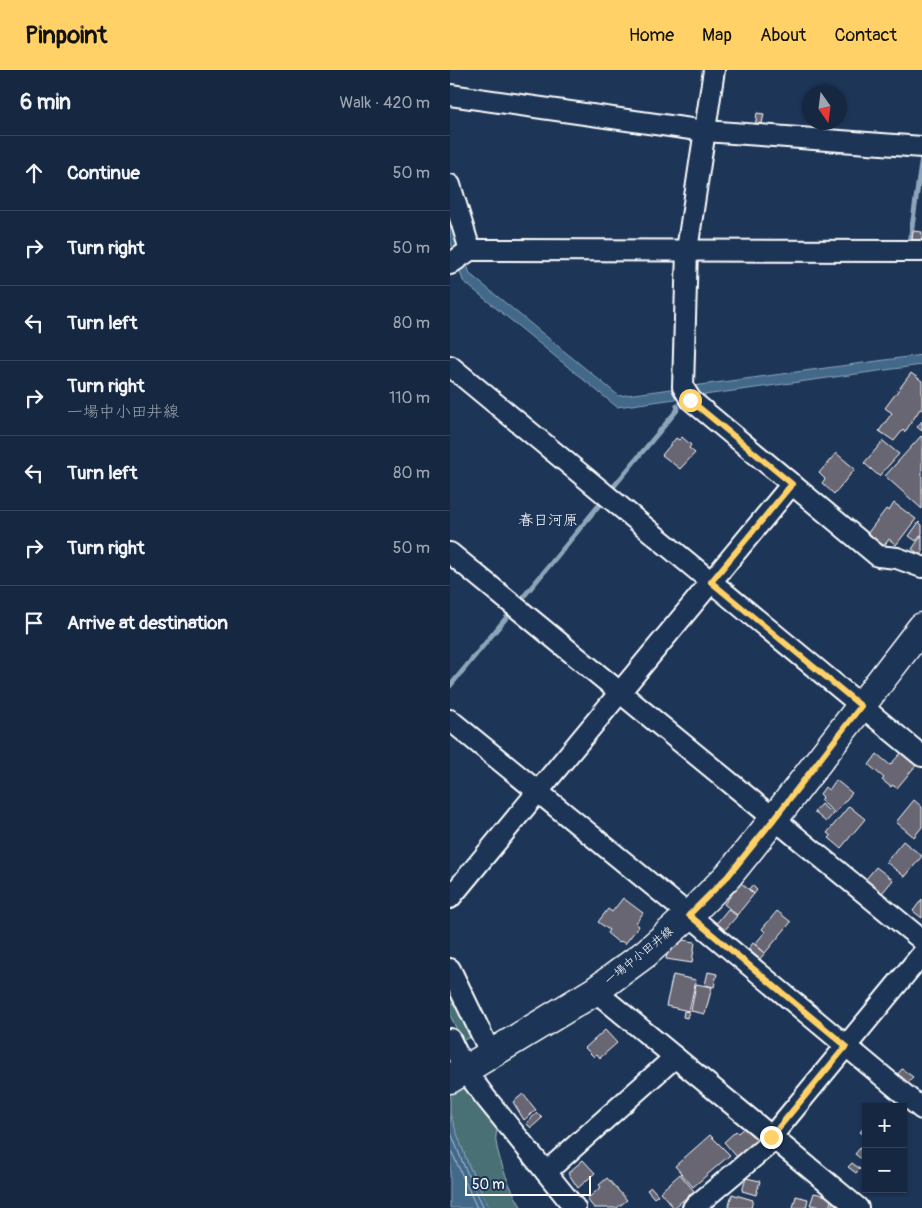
<!DOCTYPE html>
<html lang="en">
<head>
<meta charset="utf-8">
<style>
  body { margin:0; font-family:Pangolin,"Klee One",sans-serif; background:#23344c; color:#f1f3f6 }
  .controls { position:absolute; right:15px; bottom:15px; display:grid; overflow:hidden; border-radius:0px; box-shadow:0 1px 4px #0004 }
  .controls button { width:45px; height:45px; display:grid; place-items:center; padding:0; border:0; border-bottom:1px solid #35445a; background:#162841; color:#f1f3f6; font:25px sans-serif }
  .compass { position:absolute; left:352px; top:15px; width:45px; height:45px; border-radius:50%; background:#162841; box-shadow:0 1px 4px #0004; rotate:166deg }
  .scale { position:absolute; left:15px; bottom:12px; width:126px; box-sizing:border-box; padding-left:5px; border:2px solid #fff; border-top:0; font-size:14px; line-height:18px; white-space:nowrap; color:#fff; -webkit-text-stroke:4px #1d3557; paint-order:stroke }
  .stop { position:absolute; width:15px; height:15px; margin:-11px; border:4px solid #ffd166; border-radius:50%; background:#fff }
  .stop.end { background:#ffd166; border-color:#fff; box-shadow:0 1px 5px #0008 }
  .list { margin:0; padding:0; list-style:none }
  h2 { display:flex; justify-content:space-between; align-items:center; height:65px; margin:0; padding:0 20px; font-size:21px }
  h2 small { font-size:16px; font-weight:400; color:#9ea6b1 }
  .list li { display:grid; grid-template-columns:32px 1fr auto; gap:15px; align-items:center; box-sizing:border-box; height:75px; padding:0 20px; border-top:1px solid #35445a }
  .list b { display:block; font-size:19px; white-space:nowrap }
  .list p { margin:0; font-size:16px; white-space:nowrap; color:#9ea6b1 }
  .list em { font-size:16px; font-style:normal; color:#9ea6b1 }
  .icon { flex:none; width:28px; height:28px; fill:none; stroke:currentColor; stroke-width:2; stroke-linecap:round; stroke-linejoin:round }
  .map { position:relative; flex:none; width:472px; height:1138px; overflow:hidden }
  header { display:flex; align-items:center; gap:30px; box-sizing:border-box; height:70px; padding:0 25px; background:#ffd166; color:#111 }
  header strong { font-size:24px }
  nav { display:flex; gap:28px; margin-inline-start:auto; font-size:18px }
  main { display:flex }
  aside { flex:1; background:#162841 }
  .map>svg:first-child { display:block }
</style>
</head>
<body>
<header>
<strong>Pinpoint</strong>
<nav><a>Home</a><a>Map</a><a>About</a><a>Contact</a></nav>
</header>
<main>
<aside>
<h2>6 min<small>Walk · 420 m</small></h2>
<ul class="list">
<li><svg class="icon" aria-label="ahead" viewBox="0 0 24 24"><path d="M12 20V5M6 11l6-6 6 6"/></svg><div><b>Continue</b></div><em>50 m</em></li>
<li><svg class="icon" aria-label="right" viewBox="0 0 24 24"><path d="M7 20v-9h11M14 6l5 5-5 5"/></svg><div><b>Turn right</b></div><em>50 m</em></li>
<li><svg class="icon" aria-label="left" viewBox="0 0 24 24"><path d="M17 20v-9H6M10 6l-5 5 5 5"/></svg><div><b>Turn left</b></div><em>80 m</em></li>
<li><svg class="icon" aria-label="right" viewBox="0 0 24 24"><path d="M7 20v-9h11M14 6l5 5-5 5"/></svg><div><b>Turn right</b><p>一場中小田井線</p></div><em>110 m</em></li>
<li><svg class="icon" aria-label="left" viewBox="0 0 24 24"><path d="M17 20v-9H6M10 6l-5 5 5 5"/></svg><div><b>Turn left</b></div><em>80 m</em></li>
<li><svg class="icon" aria-label="right" viewBox="0 0 24 24"><path d="M7 20v-9h11M14 6l5 5-5 5"/></svg><div><b>Turn right</b></div><em>50 m</em></li>
<li><svg class="icon" aria-label="arrive" viewBox="0 0 24 24"><path d="M6 21V4h12l-3 4 3 4H6"/></svg><div><b>Arrive at destination</b></div></li>
</ul>
</aside>
<div class="map">
<svg width="472" height="1138" viewBox="0 0 472 1138">
  <rect width="100%" height="100%" fill="#1d3557"/>
  <filter id="ink" filterUnits="userSpaceOnUse"><feTurbulence type="fractalNoise" baseFrequency=".02" numOctaves="2"/><feDisplacementMap in="SourceGraphic" scale="10" xChannelSelector="R" yChannelSelector="G"/><feConvolveMatrix kernelMatrix="1 2 1 2 8 2 1 2 1" color-interpolation-filters="sRGB"/></filter>
  <g filter="url(#ink)">
    <g fill="#4a7175" stroke="#a4b8ba">
      <path d="M0 913 24 965 12 971 0 945Z"/>
      <path d="M6 1015 18 1018 48 1056C47 1061 45 1067 46 1072 49 1092 61 1121 72 1138H39L18 1094 3 1055 0 1044V1019Z"/>
    </g>
    <g fill="#42698a" stroke="#8ea5b9">
      <path d="M0 140 20 204 169 326 472 285V295L167 337 13 211 0 170Z"/>
      <path d="M0 1044 18 1094 39 1138H0Z"/>
    </g>
    <g fill="none" stroke-linecap="round" stroke-linejoin="round">
      <g stroke="#b3c3d0" stroke-width="1">
        <path d="M0 1060 14 1096 34 1138"/>
        <path d="M0 1078 27 1138"/>
      </g>
      <g stroke="#8ea5b9" stroke-width="5">
        <path d="M460 171 472 87"/>
        <path d="M160 421 228 339 227 336"/>
        <path d="M70 531 150 434"/>
        <path d="M0 616 61 542"/>
      </g>
    </g>
    <g fill="#696673" stroke="#fff">
      <path d="M307 43 314 44 311 58 305 57Z"/>
      <path d="M463 161 472 162V171L462 170Z"/>
      <path d="M461 303 472 311V340L470 339 455 362 453 360 444 371 429 361 442 343 435 338Z"/>
      <path d="M472 351V361L467 357Z"/>
      <path d="M471 366 472 367V439L435 406Z"/>
      <path d="M232 367 241 375 239 378 245 383 230 399 212 385 226 368 229 370Z"/>
      <path d="M433 371 449 384 429 406 414 393Z"/>
      <path d="M386 383 405 399 384 424 372 413 375 409 369 403Z"/>
      <path d="M444 433 466 449 446 475 439 469 434 476 417 464 436 439 439 441Z"/>
      <path d="M469 452 472 455V464L466 471 459 466Z"/>
      <path d="M472 465V486L462 479Z"/>
      <path d="M452 682 467 694 447 718 442 715 441 717 432 710 434 708 419 695 427 684 440 695Z"/>
      <path d="M386 710 402 723 385 743 370 730 373 727 370 724 375 717 379 720Z"/>
      <path d="M464 730 472 737V757L464 767 446 752Z"/>
      <path d="M371 734 383 744 376 752 364 742Z"/>
      <path d="M399 736 415 749 391 778 379 768 381 766 377 763Z"/>
      <path d="M453 771 472 786 455 807 436 792Z"/>
      <path d="M426 797 443 810 428 828 412 814Z"/>
      <path d="M291 813 304 824 287 845 274 834Z"/>
      <path d="M302 815 307 820 304 824 299 819Z"/>
      <path d="M173 828 193 843 186 853 189 856 175 874 171 871 169 873 157 863 159 860 148 852 158 839 162 842Z"/>
      <path d="M472 829V848L463 841Z"/>
      <path d="M278 839 287 846 273 862 265 855Z"/>
      <path d="M327 841 341 852 315 883 305 874 315 862 312 859Z"/>
      <path d="M233 870 245 872 242 893 216 889 217 884Z"/>
      <path d="M303 873 315 883 308 891 296 882Z"/>
      <path d="M258 902 267 904 264 917 255 915Z"/>
      <path d="M223 905 246 910 239 941 216 936Z"/>
      <path d="M246 914 262 917 255 944 241 941Z"/>
      <path d="M234 941 239 942 237 948 233 947Z"/>
      <path d="M155 960 167 973 150 988 147 984 144 987 135 978Z"/>
      <path d="M452 999 463 1007 456 1015 446 1006Z"/>
      <path d="M73 1024 86 1040 74 1050 63 1032Z"/>
      <path d="M87 1043 92 1048 81 1058 76 1053Z"/>
      <path d="M416 1055V1065L415 1066 410 1062Z"/>
      <path d="M296 1056 307 1069 301 1075 302 1076 288 1088 274 1072 286 1061 288 1063Z"/>
      <path d="M260 1065 280 1085 243 1117 225 1096Z"/>
      <path d="M411 1077 416 1081V1093L405 1084Z"/>
      <path d="M133 1090 145 1103 128 1118 118 1103Z"/>
      <path d="M402 1093 410 1099 406 1103 398 1097Z"/>
      <path d="M230 1104 244 1121 224 1138 210 1122Z"/>
      <path d="M157 1108 177 1130 167 1138H144L137 1129 151 1117 149 1115Z"/>
      <path d="M296 1108 310 1111 306 1125 292 1121Z"/>
      <path d="M201 1117 208 1125 204 1128 197 1120Z"/>
      <path d="M364 1123 382 1127 379 1138 360 1135Z"/>
      <path d="M282 1124 303 1130 301 1138H278Z"/>
      <path d="M346 1126 358 1129 356 1138H343Z"/>
      <path d="M384 1127 396 1138H381Z"/>
    </g>
    <g fill="none" stroke-linecap="round" stroke-linejoin="round">
      <defs>
        <g id="minor">
          <path d="M264 0 237 180 233 317 241 330 428 486 447 488 472 497"/>
          <path d="M0 25 255 61 472 77"/>
          <path d="M0 115 20 180"/>
          <path d="M0 194 20 180 472 181"/>
          <path d="M0 296 472 686"/>
          <path d="M0 483 472 870"/>
          <path d="M0 650 239 845 472 1039"/>
          <path d="M0 828 342 414"/>
          <path d="M0 899 41 984"/>
          <path d="M145 921 408 1138"/>
          <path d="M0 969 15 1000 35 1027 125 1138"/>
          <path d="M321 1067 472 884"/>
          <path d="M96 1102 225 987"/>
          <path d="M243 1138 324 1070"/>
        </g>
        <path id="secondary" d="M0 1009 145 921 195 884 239 845 278 806 324 749 472 557"/>
      </defs>
      <use href="#minor" stroke="#fff" stroke-width="24"/>
      <use href="#secondary" stroke="#fff" stroke-width="31"/>
      <use href="#minor" stroke="#1d3557" stroke-width="20"/>
      <use href="#secondary" stroke="#1d3557" stroke-width="28"/>
    </g>
  </g>
  <g fill="none" stroke-linecap="round" stroke-linejoin="round" filter="url(#ink)">
    <path stroke="#ffd166" stroke-width="6" d="M240 330 342 414 261 512 411 636 324 749 278 806 239 845 396 976 321 1067"/>
  </g>
  <g text-anchor="middle" dominant-baseline="central" stroke-width="4" stroke-linejoin="round" paint-order="stroke">
    <g font-size="12" fill="#fff" stroke="#1d3557">
      <text transform="translate(189 886) rotate(-39)">一場中小田井線</text>
    </g>
    <g font-size="15" fill="#fff" stroke="#1d3557">
      <text x="98" y="450">春日河原</text>
    </g>
  </g>
</svg>
<div class="controls">
<button>+</button>
<button>−</button>
</div>
<svg class="compass" viewBox="-18 -18 36 36"><path d="M0-13l5 13h-10z" fill="#e53935"/><path d="M0 13l5-13h-10z" fill="#9ea6b1"/></svg>
<div class="scale">50 m</div>
<div class="stop" style="left:240px;top:330px"></div>
<div class="stop end" style="left:321px;top:1067px"></div>
</div>
</main>
</body>
</html>
